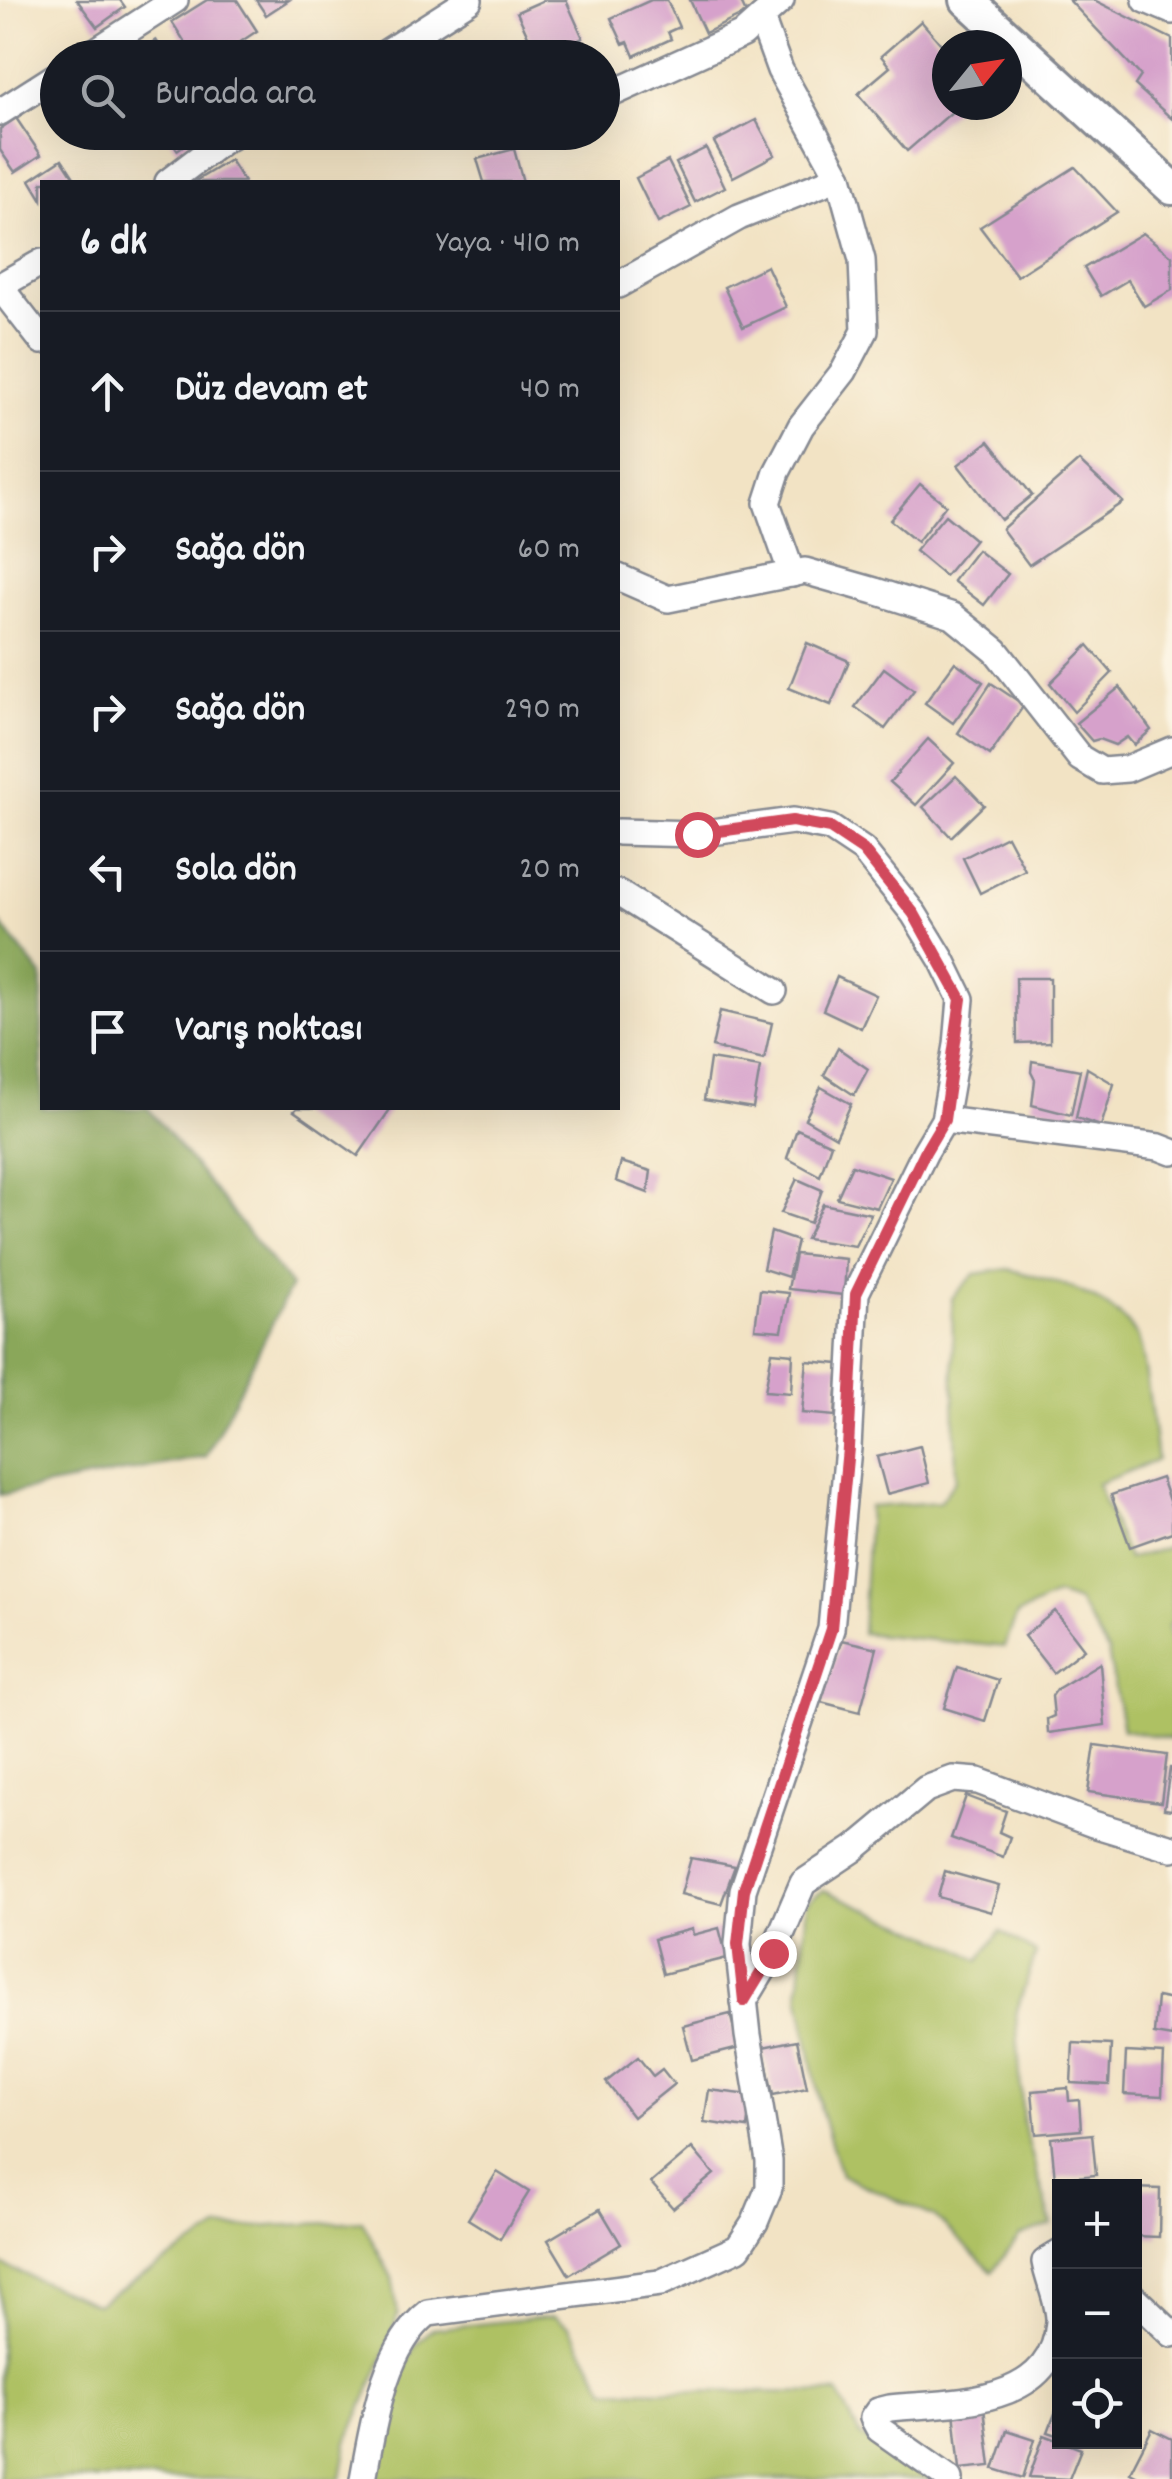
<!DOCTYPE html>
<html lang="tr">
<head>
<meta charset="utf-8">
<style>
  body { margin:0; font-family:Dekko,sans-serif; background:#20242c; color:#f1f3f6 }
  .controls { position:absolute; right:30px; bottom:30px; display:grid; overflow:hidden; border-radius:0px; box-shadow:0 10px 40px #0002 }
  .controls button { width:90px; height:90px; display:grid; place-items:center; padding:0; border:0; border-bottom:2px solid #363941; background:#171b24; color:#f1f3f6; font:50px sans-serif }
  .compass { position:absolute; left:932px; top:30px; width:90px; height:90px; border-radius:50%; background:#171b24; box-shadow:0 10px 40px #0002; rotate:60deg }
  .stop { position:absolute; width:30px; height:30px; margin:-22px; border:8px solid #d1495b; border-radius:50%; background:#fff }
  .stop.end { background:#d1495b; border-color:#fff; box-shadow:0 2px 10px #0008 }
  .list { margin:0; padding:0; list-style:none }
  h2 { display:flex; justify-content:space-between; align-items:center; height:130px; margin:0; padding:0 40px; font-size:42px }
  h2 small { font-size:32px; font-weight:400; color:#9ea1a6 }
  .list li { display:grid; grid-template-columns:65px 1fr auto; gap:30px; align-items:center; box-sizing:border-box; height:160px; padding:0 40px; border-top:2px solid #363941 }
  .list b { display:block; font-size:38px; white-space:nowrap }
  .list em { font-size:32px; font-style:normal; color:#9ea1a6 }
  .icon { flex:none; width:55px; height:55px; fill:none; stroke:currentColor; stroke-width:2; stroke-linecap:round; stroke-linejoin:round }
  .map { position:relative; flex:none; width:1172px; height:2479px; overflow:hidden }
  .search { position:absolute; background:#171b24; box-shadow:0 10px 40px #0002; left:40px; top:40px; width:580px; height:110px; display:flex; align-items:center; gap:25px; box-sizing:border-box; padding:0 35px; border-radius:55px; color:#9ea1a6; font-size:38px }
  .panel { position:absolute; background:#171b24; box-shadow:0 10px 40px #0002; left:40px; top:180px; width:580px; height:930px; border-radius:0px }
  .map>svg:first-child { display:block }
</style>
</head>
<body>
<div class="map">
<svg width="1172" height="2479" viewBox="0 0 1172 2479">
  <rect width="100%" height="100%" fill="#fcf5e5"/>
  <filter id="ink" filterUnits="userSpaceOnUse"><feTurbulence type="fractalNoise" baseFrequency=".01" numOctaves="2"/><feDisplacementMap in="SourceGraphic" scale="20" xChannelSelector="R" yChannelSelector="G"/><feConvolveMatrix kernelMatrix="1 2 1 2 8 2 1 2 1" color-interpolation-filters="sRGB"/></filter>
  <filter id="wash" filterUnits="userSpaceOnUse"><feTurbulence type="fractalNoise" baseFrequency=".0048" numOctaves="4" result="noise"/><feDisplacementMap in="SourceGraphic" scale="40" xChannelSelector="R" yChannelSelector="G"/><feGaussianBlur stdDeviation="2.25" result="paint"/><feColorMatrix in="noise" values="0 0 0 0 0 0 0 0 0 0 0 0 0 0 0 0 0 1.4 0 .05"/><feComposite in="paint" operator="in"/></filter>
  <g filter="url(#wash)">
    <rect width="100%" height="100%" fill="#f2e3c4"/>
    <g fill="#aec164" stroke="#647861" stroke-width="2.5">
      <path d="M1008 1269C1051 1280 1112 1295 1137 1336 1145 1348 1154 1439 1157 1460L1097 1484 1128 1559 1172 1546V1623L1168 1625 1172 1644V1739L1123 1730 1108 1652 1078 1602 1057 1595 1017 1615 1004 1647 862 1633 869 1507 939 1502 956 1479 952 1298 975 1274Z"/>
      <path d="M824 1890 957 1947 979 1961 1000 1931 1036 1953 1016 2013 1023 2124 1052 2225 1020 2236 992 2272 935 2217 841 2175 821 2110 799 1994 807 1902Z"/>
      <path d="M362 2221 392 2278 398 2314 387 2349 347 2442 341 2479H0V2264L96 2304 219 2229Z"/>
      <path d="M554 2316 569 2326 607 2390 838 2393 860 2436 915 2464 932 2479H374L380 2423 415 2345 432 2329Z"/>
    </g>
    <path fill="#8aa75a" stroke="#526b5c" stroke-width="2.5" d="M0 923 42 976V1108H148L291 1286 206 1457 0 1495Z"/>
    <g id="blocks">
      <g fill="#d6a1cb">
        <path d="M77 0H120L125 7 97 27Z"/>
        <path d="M207 0H237L257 31 216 58H195L172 22Z"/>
        <path d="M256 0H289L266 15Z"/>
        <path d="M544 0H566L583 38 538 58 517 12Z"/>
        <path d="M651 0H667L679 27 668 32 671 39 634 56 628 42 623 44 611 18Z"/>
        <path d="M690 0H740L746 13 705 33Z"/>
        <path d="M1069 0H1094L1172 39V119L1135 85 1141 76Z"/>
        <path d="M921 21 947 51V105H960L907 151 858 94 890 67 881 56Z"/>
        <path d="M156 40 167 58H127Z"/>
        <path d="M16 118 41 155 15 172 0 150V129Z"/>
        <path d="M756 120 775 155 733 177 714 142Z"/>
        <path d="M165 132H203L177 150Z"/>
        <path d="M706 148 725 187 695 202 676 163Z"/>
        <path d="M514 149 523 182H484L477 159Z"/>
        <path d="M62 159 77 182H42V200L30 180Z"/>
        <path d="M230 160 244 182H194Z"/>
        <path d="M668 161 691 207 658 223 636 178Z"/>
        <path d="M1075 167 1117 212 1017 276 980 227Z"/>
        <path d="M1143 233 1172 256V290L1144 306 1128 280 1101 296 1084 268Z"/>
        <path d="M767 266 786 307 743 327 724 287Z"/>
        <path d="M989 441 1032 495 1001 520 958 465Z"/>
        <path d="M1079 461 1123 502 1029 565 1002 529Z"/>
        <path d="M920 484 946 505 917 542 890 520Z"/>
        <path d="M945 515 975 540 945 576 915 551Z"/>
        <path d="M977 550 1008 574 984 605 953 581Z"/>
        <path d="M807 643 849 661 831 705 789 688Z"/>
        <path d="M1088 645 1112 673 1074 712 1050 683Z"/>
        <path d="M955 662 983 682 953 723 925 703Z"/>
        <path d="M884 668 914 690 885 729 855 707Z"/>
        <path d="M991 683 1024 705 990 755 958 733Z"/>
        <path d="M1120 687 1151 730 1134 745 1127 737 1115 745 1099 739 1092 741 1076 723Z"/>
        <path d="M928 739 954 763 916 805 890 782Z"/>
        <path d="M956 776 984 805 951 837 923 807Z"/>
        <path d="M1007 836 1025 870 980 893 963 858Z"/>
        <path d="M837 977 876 995 861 1028 823 1010Z"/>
        <path d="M1016 978H1050V1042L1017 1043Z"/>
        <path d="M720 1011 772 1023 764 1059 712 1047Z"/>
        <path d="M838 1048 868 1069 854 1095 824 1075Z"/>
        <path d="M710 1059 760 1067 753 1108 704 1100Z"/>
        <path d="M1032 1061 1080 1070 1071 1115 1032 1105 1035 1080 1031 1072Z"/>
        <path d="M1087 1068 1114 1084 1101 1126 1076 1118Z"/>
        <path d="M821 1087 851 1104 836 1137 805 1119Z"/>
        <path d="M297 1108H391L358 1156 294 1111Z"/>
        <path d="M797 1129 831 1144 820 1176 787 1158Z"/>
        <path d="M621 1162 651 1171 648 1193 616 1181Z"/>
        <path d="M852 1165 891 1178 877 1208 837 1198Z"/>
        <path d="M797 1179 822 1190 810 1223 781 1213Z"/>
        <path d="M823 1204 871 1214 855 1246 806 1239Z"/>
        <path d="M771 1232 797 1241 788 1277 763 1269Z"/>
        <path d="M795 1254 846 1259 844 1295 788 1289Z"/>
        <path d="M760 1290 789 1293 782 1331 755 1329Z"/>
        <path d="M772 1352 793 1354 791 1393 765 1391Z"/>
        <path d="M807 1361 839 1364 835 1416 802 1413Z"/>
        <path d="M920 1446 929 1483 887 1494 877 1457Z"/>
        <path d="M1161 1478 1172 1509V1532L1130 1547 1111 1495Z"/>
        <path d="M1055 1611 1084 1649 1053 1673 1024 1636Z"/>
        <path d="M841 1640 877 1648 860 1712 821 1702Z"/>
        <path d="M1100 1663 1105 1725 1048 1733 1047 1719 1054 1716 1052 1696 1057 1689Z"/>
        <path d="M957 1667 998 1680 985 1721 944 1708Z"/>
        <path d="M1095 1745 1167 1755 1161 1802 1088 1792Z"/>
        <path d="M1170 1768H1172V1810L1164 1809Z"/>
        <path d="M966 1796 1006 1811 999 1832 1010 1837 1003 1857 951 1838Z"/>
        <path d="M691 1858 735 1866 721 1904 681 1894Z"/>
        <path d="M945 1871 999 1886 991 1912 938 1897Z"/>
        <path d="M719 1928 727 1958 663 1974 654 1939 692 1929 693 1935Z"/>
        <path d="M1157 1997 1172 2000V2037L1154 2034Z"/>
        <path d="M730 2014 739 2048 692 2060 683 2026Z"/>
        <path d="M797 2040 807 2088 773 2095 763 2047Z"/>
        <path d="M1073 2043 1111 2045 1109 2085 1071 2083Z"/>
        <path d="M1126 2052 1164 2054 1162 2096 1124 2094Z"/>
        <path d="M638 2057 653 2076 662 2069 674 2084 633 2117 606 2082Z"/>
        <path d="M1068 2088 1069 2101 1079 2100 1081 2130 1036 2134 1032 2091Z"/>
        <path d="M709 2090 751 2095 747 2128 704 2122Z"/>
        <path d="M1092 2134 1096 2175 1055 2179 1051 2138Z"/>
        <path d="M692 2148 714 2174 673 2208 651 2183Z"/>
        <path d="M497 2172 529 2192 500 2239 468 2219Z"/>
        <path d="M1134 2188 1160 2189 1159 2237 1134 2236Z"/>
        <path d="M600 2209 621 2244 569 2275 548 2240Z"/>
        <path d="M1060 2400V2436L1048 2432Z"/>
        <path d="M984 2408 991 2466 960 2469 954 2411Z"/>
        <path d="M1152 2429 1172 2439V2479H1144L1130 2472Z"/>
        <path d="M1007 2430 1035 2439 1023 2478 994 2469Z"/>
        <path d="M1044 2435 1081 2449 1069 2479 1029 2477Z"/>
      </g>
    </g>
  </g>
  <g filter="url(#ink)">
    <use href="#blocks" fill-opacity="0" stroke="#868991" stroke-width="2.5"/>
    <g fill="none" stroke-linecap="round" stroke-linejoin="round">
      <defs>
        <g id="minor">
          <path d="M1146 0 1172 11"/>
          <path d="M761 18 780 70 839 177 862 260 865 331 844 371 801 426 777 472 767 503 792 574"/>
          <path d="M85 58 175 0"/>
          <path d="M378 58 469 0"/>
          <path d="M602 98 743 34 781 0"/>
          <path d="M0 112 58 75"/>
          <path d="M168 182 222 141 239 132"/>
          <path d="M618 285 739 217 839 177"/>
          <path d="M0 286 42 262"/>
          <path d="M0 287 42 341"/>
          <path d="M618 577 668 599 805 571 875 591 953 616 996 651 1080 758 1102 771 1127 769 1172 750"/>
          <path d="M618 893 774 991"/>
          <path d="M944 1120 1159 1147 1172 1152"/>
          <path d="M744 2001 773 1953 803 1883 854 1849 926 1789 953 1779 978 1781 1093 1824 1172 1848"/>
          <path d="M1134 2298 1172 2334"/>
          <path d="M363 2479C373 2426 383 2348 428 2313L660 2283 738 2248 755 2222 769 2188V2161L748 2035 738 1944 743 1890 831 1629 848 1448 856 1293 925 1152 944 1120 957 1045 961 999 942 960 914 914 863 850 830 828 793 821 697 834 618 832"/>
          <path d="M950 2479 879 2429 873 2418 878 2411 890 2408C952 2402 1053 2407 1059 2322 1060 2304 1048 2280 1045 2262L1060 2253"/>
        </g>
        <path id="major" d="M967 0 1172 188"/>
      </defs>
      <use href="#minor" stroke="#868991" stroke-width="30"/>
      <use href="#major" stroke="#868991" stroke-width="38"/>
      <use href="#minor" stroke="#fff" stroke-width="25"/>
      <use href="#major" stroke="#fff" stroke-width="32"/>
    </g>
  </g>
  <g fill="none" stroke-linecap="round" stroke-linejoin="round" filter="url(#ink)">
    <path stroke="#d1495b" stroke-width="12" d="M697 834 792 821 830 828 863 850 914 914 961 999 944 1120 925 1152 856 1294 848 1448 831 1629 744 1890 738 1944 744 2001 773 1953"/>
  </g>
</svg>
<div class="controls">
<button>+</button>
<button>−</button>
<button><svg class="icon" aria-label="locate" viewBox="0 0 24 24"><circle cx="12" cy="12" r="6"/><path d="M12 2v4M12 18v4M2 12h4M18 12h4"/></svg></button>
</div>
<svg class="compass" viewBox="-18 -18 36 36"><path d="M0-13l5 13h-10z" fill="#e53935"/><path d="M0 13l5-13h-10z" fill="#9ea1a6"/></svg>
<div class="stop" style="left:697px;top:834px"></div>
<div class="stop end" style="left:773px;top:1953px"></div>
<div class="search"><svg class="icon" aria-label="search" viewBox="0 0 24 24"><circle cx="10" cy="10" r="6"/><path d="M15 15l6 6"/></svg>Burada ara</div>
<section class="panel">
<h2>6 dk<small>Yaya · 410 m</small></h2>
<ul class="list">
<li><svg class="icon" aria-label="ahead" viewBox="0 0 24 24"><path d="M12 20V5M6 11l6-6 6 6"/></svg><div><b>Düz devam et</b></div><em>40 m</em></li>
<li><svg class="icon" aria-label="right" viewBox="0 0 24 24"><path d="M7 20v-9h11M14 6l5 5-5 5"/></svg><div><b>Sağa dön</b></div><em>60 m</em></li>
<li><svg class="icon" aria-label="right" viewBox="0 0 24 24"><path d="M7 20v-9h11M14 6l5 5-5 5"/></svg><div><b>Sağa dön</b></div><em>290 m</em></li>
<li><svg class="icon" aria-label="left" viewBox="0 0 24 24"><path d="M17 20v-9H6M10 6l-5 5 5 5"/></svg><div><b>Sola dön</b></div><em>20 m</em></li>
<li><svg class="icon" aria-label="arrive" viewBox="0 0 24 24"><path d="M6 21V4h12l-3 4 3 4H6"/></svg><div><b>Varış noktası</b></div></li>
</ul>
</section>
</div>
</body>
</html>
